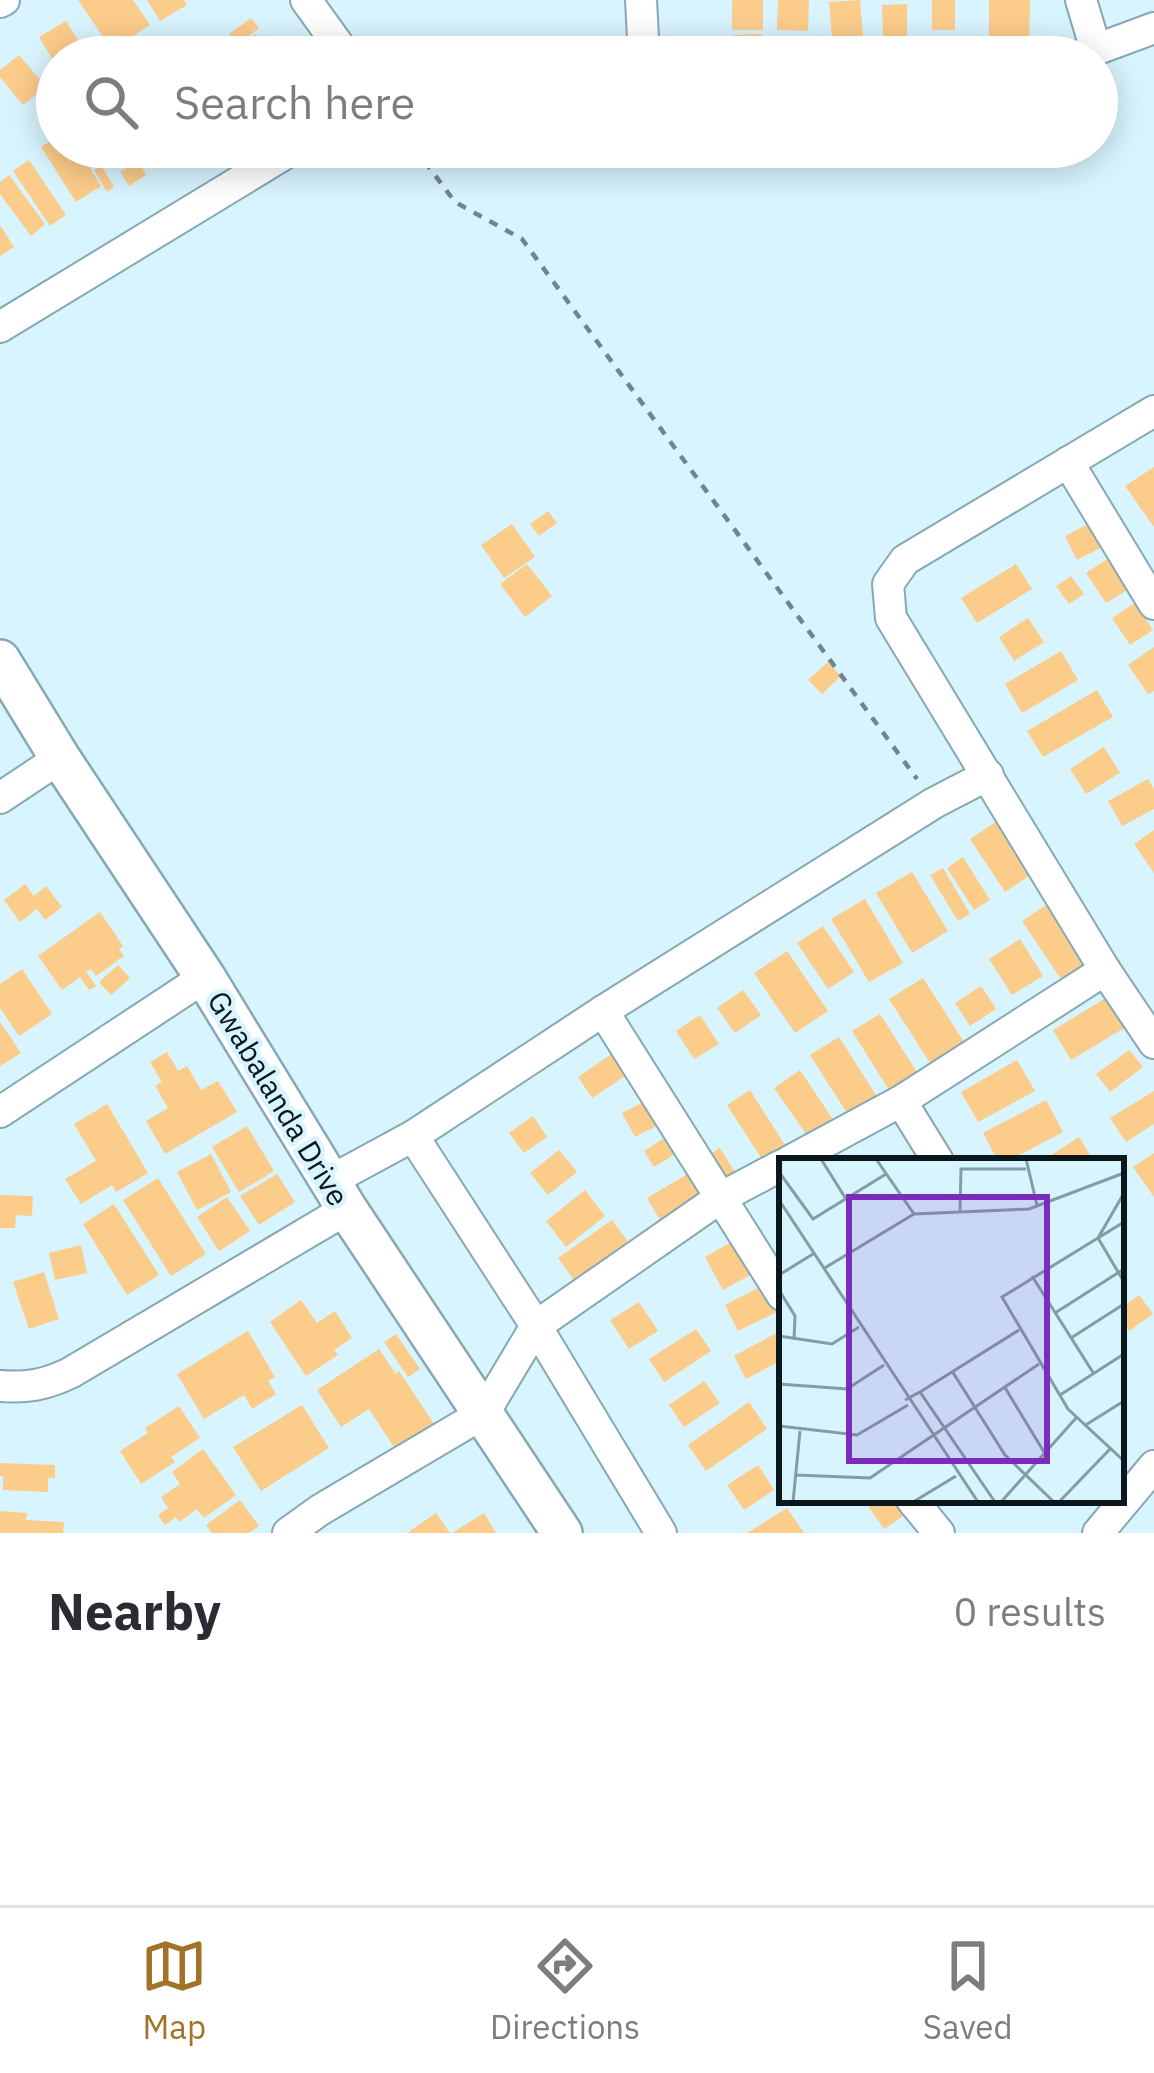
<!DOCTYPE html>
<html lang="en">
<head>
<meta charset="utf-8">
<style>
  body { margin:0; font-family:"IBM Plex Sans",sans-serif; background:#f7f7f7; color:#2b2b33 }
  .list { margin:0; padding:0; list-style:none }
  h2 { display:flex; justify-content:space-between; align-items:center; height:156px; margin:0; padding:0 48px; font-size:51px }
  h2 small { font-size:39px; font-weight:400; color:#7c7c81 }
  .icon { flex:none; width:66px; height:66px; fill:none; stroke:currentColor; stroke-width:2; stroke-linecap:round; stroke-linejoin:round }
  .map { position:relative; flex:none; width:1154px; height:1533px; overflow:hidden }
  .search { position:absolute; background:#fff; box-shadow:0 6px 30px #0003; left:36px; right:36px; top:36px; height:132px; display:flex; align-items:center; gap:30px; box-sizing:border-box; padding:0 42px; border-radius:66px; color:#7c7c81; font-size:45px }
  .sheet { height:372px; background:#fff }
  nav { display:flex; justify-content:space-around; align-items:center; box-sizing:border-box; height:168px; border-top:3px solid #e1e1e2; background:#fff; font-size:33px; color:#7c7c81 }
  nav a { display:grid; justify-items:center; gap:6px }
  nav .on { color:#a27226 }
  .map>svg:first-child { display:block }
</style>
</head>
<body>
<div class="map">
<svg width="1154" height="1533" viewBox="0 0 1154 1533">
  <rect width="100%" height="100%" fill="#d8f4fe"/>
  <g fill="#fccc8b">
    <path d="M78 0H133L150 25 112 50Z"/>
    <path d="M147 0H184L187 5 160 21Z"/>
    <rect x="732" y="0" width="31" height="30"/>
    <path d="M778 0H809L808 31 777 30Z"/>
    <path d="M860 0 863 36 832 38 829 2Z"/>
    <rect x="932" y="0" width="23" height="30"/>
    <path d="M989 0H1030L1029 41 989 40Z"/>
    <path d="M907 4V38H883L882 5Z"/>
    <path d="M251 18 259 28 237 45 229 34Z"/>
    <path d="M66 21 84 50 72 57H57V67L39 37Z"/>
    <path d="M255 34 271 57H240L234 48Z"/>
    <path d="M762 34 763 50H733V35Z"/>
    <path d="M216 45 224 57H196Z"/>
    <path d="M19 55 46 87 23 105 0 77V70Z"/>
    <path d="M57 137V147H77L101 186 76 202 41 147Z"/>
    <path d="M107 147H132L138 156 119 167Z"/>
    <path d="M29 160 66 215 50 226 13 171Z"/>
    <path d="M138 161 146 175 129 186 120 172Z"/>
    <path d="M101 165 114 187 107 192 94 170Z"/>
    <path d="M9 175 45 224 31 236 0 194V182Z"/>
    <path d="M0 225 14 247 0 256Z"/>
    <path d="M1154 467V527L1125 486Z"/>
    <path d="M548 511 557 523 539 536 530 524Z"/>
    <path d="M512 524 535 557 504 578 481 545Z"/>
    <path d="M1088 524 1100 548 1077 560 1065 536Z"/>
    <path d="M1113 555 1134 586 1106 603 1086 573Z"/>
    <path d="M527 564 552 596 525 617 500 584Z"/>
    <path d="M1016 564 1032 589 977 623 961 598Z"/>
    <path d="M1071 576 1084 594 1069 604 1056 586Z"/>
    <path d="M1135 603 1153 630 1130 645 1112 618Z"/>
    <path d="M1028 618 1044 642 1014 661 999 637Z"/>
    <path d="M1154 647V691L1148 694 1128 665Z"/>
    <path d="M1061 651 1078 680 1022 713 1005 684Z"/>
    <path d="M828 662 841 676 822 694 808 680Z"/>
    <path d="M1097 690 1113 717 1043 757 1027 731Z"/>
    <path d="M1104 747 1120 773 1086 794 1070 769Z"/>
    <path d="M1148 779 1154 789V809L1122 826 1108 801Z"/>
    <path d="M997 821 1032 874 1005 892 970 839Z"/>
    <path d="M1154 830V873L1134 844Z"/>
    <path d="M963 857 990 900 974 910 947 868Z"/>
    <path d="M943 868 970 914 958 921 930 875Z"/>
    <path d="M912 872 948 931 912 953 876 893Z"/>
    <path d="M25 884 34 896 46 886 62 907 45 920 37 909 20 922 4 900Z"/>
    <path d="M865 899 903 963 869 982 831 919Z"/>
    <path d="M1049 903 1089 963 1062 981 1022 921Z"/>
    <path d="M100 912 123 946 119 949 124 956 96 976 91 969 86 972 96 986 89 990 80 977 62 990 38 956Z"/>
    <path d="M823 926 854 972 828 989 797 943Z"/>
    <path d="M1020 939 1043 976 1012 995 989 959Z"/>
    <path d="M787 951 828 1011 795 1033 754 973Z"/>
    <path d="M118 965 130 978 111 995 99 982Z"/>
    <path d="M22 969 52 1014 19 1036 0 1008V984Z"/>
    <path d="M923 978 966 1045 932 1066 889 999Z"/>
    <path d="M981 986 996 1009 970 1026 955 1003Z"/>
    <path d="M743 990 761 1015 735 1033 717 1008Z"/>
    <path d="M1111 995 1129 1025 1071 1060 1053 1030Z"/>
    <path d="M880 1014 922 1080 894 1098 852 1031Z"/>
    <path d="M700 1015 719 1044 694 1059 676 1031Z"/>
    <path d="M0 1022 21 1053 0 1066Z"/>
    <path d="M839 1037 881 1103 852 1121 810 1055Z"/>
    <path d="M1129 1050 1143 1067 1110 1092 1096 1074Z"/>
    <path d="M616 1051 631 1072 592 1098 578 1077Z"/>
    <path d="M167 1052 178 1071 187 1066 201 1090 218 1081 237 1112 165 1154 146 1121 168 1108 155 1086 162 1082 150 1062Z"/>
    <path d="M1017 1060 1035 1091 978 1122 961 1092Z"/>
    <path d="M800 1070 836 1124 811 1141 774 1088Z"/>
    <path d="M750 1090 790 1153 767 1167 727 1105Z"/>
    <path d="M1154 1091V1124L1126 1142 1110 1118Z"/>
    <path d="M649 1099 662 1123 635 1137 622 1113Z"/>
    <path d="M1046 1100 1063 1132 1008 1161H998L983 1133Z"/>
    <path d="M107 1104 148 1173 116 1192 112 1185 81 1204 65 1179 96 1161 74 1124Z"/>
    <path d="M533 1116 547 1137 524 1153 509 1133Z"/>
    <path d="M247 1126 274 1171 239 1192 212 1147Z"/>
    <path d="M669 1135 680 1151 654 1167 644 1151Z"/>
    <path d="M1079 1137 1094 1161H1042Z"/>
    <path d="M720 1148 739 1179 730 1185 710 1154Z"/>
    <path d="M559 1150 577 1172 548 1195 530 1173Z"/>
    <path d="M1154 1153V1197L1133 1167Z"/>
    <path d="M211 1154 231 1192 197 1210 177 1172Z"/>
    <path d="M691 1172 709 1201 664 1227 647 1198Z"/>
    <path d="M277 1174 295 1202 259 1225 240 1196Z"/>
    <path d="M158 1178 206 1254 171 1276 123 1200Z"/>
    <path d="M585 1190 605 1216 566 1247 546 1221Z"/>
    <path d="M0 1195 33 1196 32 1216 16 1215 15 1228H0Z"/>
    <path d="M227 1197 250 1231 219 1251 197 1217Z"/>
    <path d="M114 1204 159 1275 127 1295 83 1224Z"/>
    <path d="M612 1220 635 1251 581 1290 558 1258Z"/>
    <path d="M733 1241 752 1274 723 1290 705 1257Z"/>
    <path d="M81 1245 87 1273 55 1280 49 1253Z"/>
    <path d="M44 1272 59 1319 29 1329 13 1282Z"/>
    <path d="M766 1284 779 1311 738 1331 725 1305Z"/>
    <path d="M1139 1295 1153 1314 1129 1331 1121 1319V1308Z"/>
    <path d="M301 1300 317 1323 335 1311 352 1338 334 1350 338 1355 306 1376 270 1322Z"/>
    <path d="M639 1302 658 1331 629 1349 610 1320Z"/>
    <path d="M696 1329 711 1351 664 1382 649 1359Z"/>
    <path d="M782 1330V1360L746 1379 734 1356Z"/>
    <path d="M248 1331 275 1377 268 1381 276 1394 252 1409 244 1395 204 1419 177 1374Z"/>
    <path d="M396 1334 420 1369 408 1377 384 1342Z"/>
    <path d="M379 1349 396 1374 399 1371 436 1427 398 1453 369 1409 341 1427 317 1390Z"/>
    <path d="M704 1381 720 1403 684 1427 669 1405Z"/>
    <path d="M749 1402 767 1429 706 1471 688 1445Z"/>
    <path d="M302 1405 329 1448 261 1491 233 1447Z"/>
    <path d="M179 1406 200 1438 171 1457 175 1462 141 1484 120 1451 148 1433 145 1428Z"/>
    <path d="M203 1449 236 1495 204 1518 197 1509 179 1522 176 1517 165 1525 158 1515 168 1508 161 1497 180 1484 172 1472Z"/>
    <path d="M0 1463 55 1465V1478H48V1492L3 1490V1476H0Z"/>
    <path d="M758 1465 774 1490 744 1510 727 1485Z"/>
    <path d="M240 1500 259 1526 249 1533H212L206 1525Z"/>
    <path d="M864 1500H900L908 1513 884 1529Z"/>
    <path d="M787 1508 804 1533H747Z"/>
    <path d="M0 1511 27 1513 26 1520 64 1522 63 1533H0Z"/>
    <path d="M436 1513 450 1533H407Z"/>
    <path d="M484 1513 496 1533H452Z"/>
  </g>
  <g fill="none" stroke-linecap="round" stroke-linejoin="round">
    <defs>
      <g id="minor">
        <path d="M306 0 347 57"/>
        <path d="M641 0 644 57"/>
        <path d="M1081 0 1096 50"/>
        <path d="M0 2 4 0"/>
        <path d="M1076 57 1154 28"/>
        <path d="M0 327 296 147"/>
        <path d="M1154 411 905 560 888 584 891 618 1105 970 1154 1043"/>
        <path d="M1068 462 1154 604"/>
        <path d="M0 798 60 758"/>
        <path d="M603 1011 782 1295"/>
        <path d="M901 1101 938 1161"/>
        <path d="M0 1112 205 977"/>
        <path d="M413 1136 603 1011 934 803 988 775"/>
        <path d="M790 1161 901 1101 1105 970"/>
        <path d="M330 1181 413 1136 536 1326 661 1533"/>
        <path d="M0 1386C27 1388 45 1385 70 1373L347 1209"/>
        <path d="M912 1500 939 1533"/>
        <path d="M288 1533 320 1510 484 1413 536 1326 720 1198 782 1165"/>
        <path d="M1098 1533 1154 1466"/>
      </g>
      <path id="tertiary" d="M0 660 60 758 205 977 347 1209 562 1533"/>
    </defs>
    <use href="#minor" stroke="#86a8b4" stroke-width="34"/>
    <use href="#tertiary" stroke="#86a8b4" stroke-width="44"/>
    <path stroke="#71858c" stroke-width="4.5" stroke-dasharray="9 9" stroke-linecap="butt" d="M414 147 455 202 522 239 917 779"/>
    <use href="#minor" stroke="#fff" stroke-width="30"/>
    <use href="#tertiary" stroke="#fff" stroke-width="39"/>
  </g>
  <g text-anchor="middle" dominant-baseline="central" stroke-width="9" stroke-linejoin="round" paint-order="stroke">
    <g font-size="30" fill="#0a171b" stroke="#d8f4fe">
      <text transform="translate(279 1098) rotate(59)">Gwabalanda Drive</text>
    </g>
  </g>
  <g transform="translate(779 1158)">
    <rect width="345" height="345" fill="#d8f4fe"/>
    <path fill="none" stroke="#869ca3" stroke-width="3" d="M42 1 67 41M97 1 135 56M247 1 258 47M0 14 34 61 107 16M345 35 319 80 345 124M0 42 199 344M181 54 182 11H247M345 64 223 139 289 251 345 303M44 111 135 56 250 51 345 15M0 117 34 96M253 118 315 216M0 132 16 158 15 182M276 155 345 111M0 178 53 186 80 169M292 180 345 146M173 213 226 297 275 344M0 226 68 231 105 207M225 228 265 294M141 234 240 172M281 237 345 196M126 242 141 234 216 344M0 268 78 277 129 247M305 268 345 243M17 317 91 320 260 206M14 344 21 273M134 344 177 318M222 344 297 260M280 344 332 290"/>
    <path fill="#7b2cbf" fill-opacity="0.15" stroke="#7b2cbf" stroke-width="6" d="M70 39H268V303H70Z"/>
    <rect width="345" height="345" fill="none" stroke="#0a171b" stroke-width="6"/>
  </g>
</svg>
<div class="search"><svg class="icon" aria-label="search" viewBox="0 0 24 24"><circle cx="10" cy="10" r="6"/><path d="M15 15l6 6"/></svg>Search here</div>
</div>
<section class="sheet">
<h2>Nearby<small>0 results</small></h2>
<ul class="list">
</ul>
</section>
<nav>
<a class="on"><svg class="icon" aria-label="map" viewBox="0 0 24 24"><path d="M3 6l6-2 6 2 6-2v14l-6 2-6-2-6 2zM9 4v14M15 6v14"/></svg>Map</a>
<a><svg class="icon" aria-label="directions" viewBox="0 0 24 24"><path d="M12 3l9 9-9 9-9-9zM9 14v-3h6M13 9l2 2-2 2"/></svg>Directions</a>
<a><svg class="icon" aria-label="saved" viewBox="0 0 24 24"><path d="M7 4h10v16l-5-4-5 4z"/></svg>Saved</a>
</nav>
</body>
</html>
